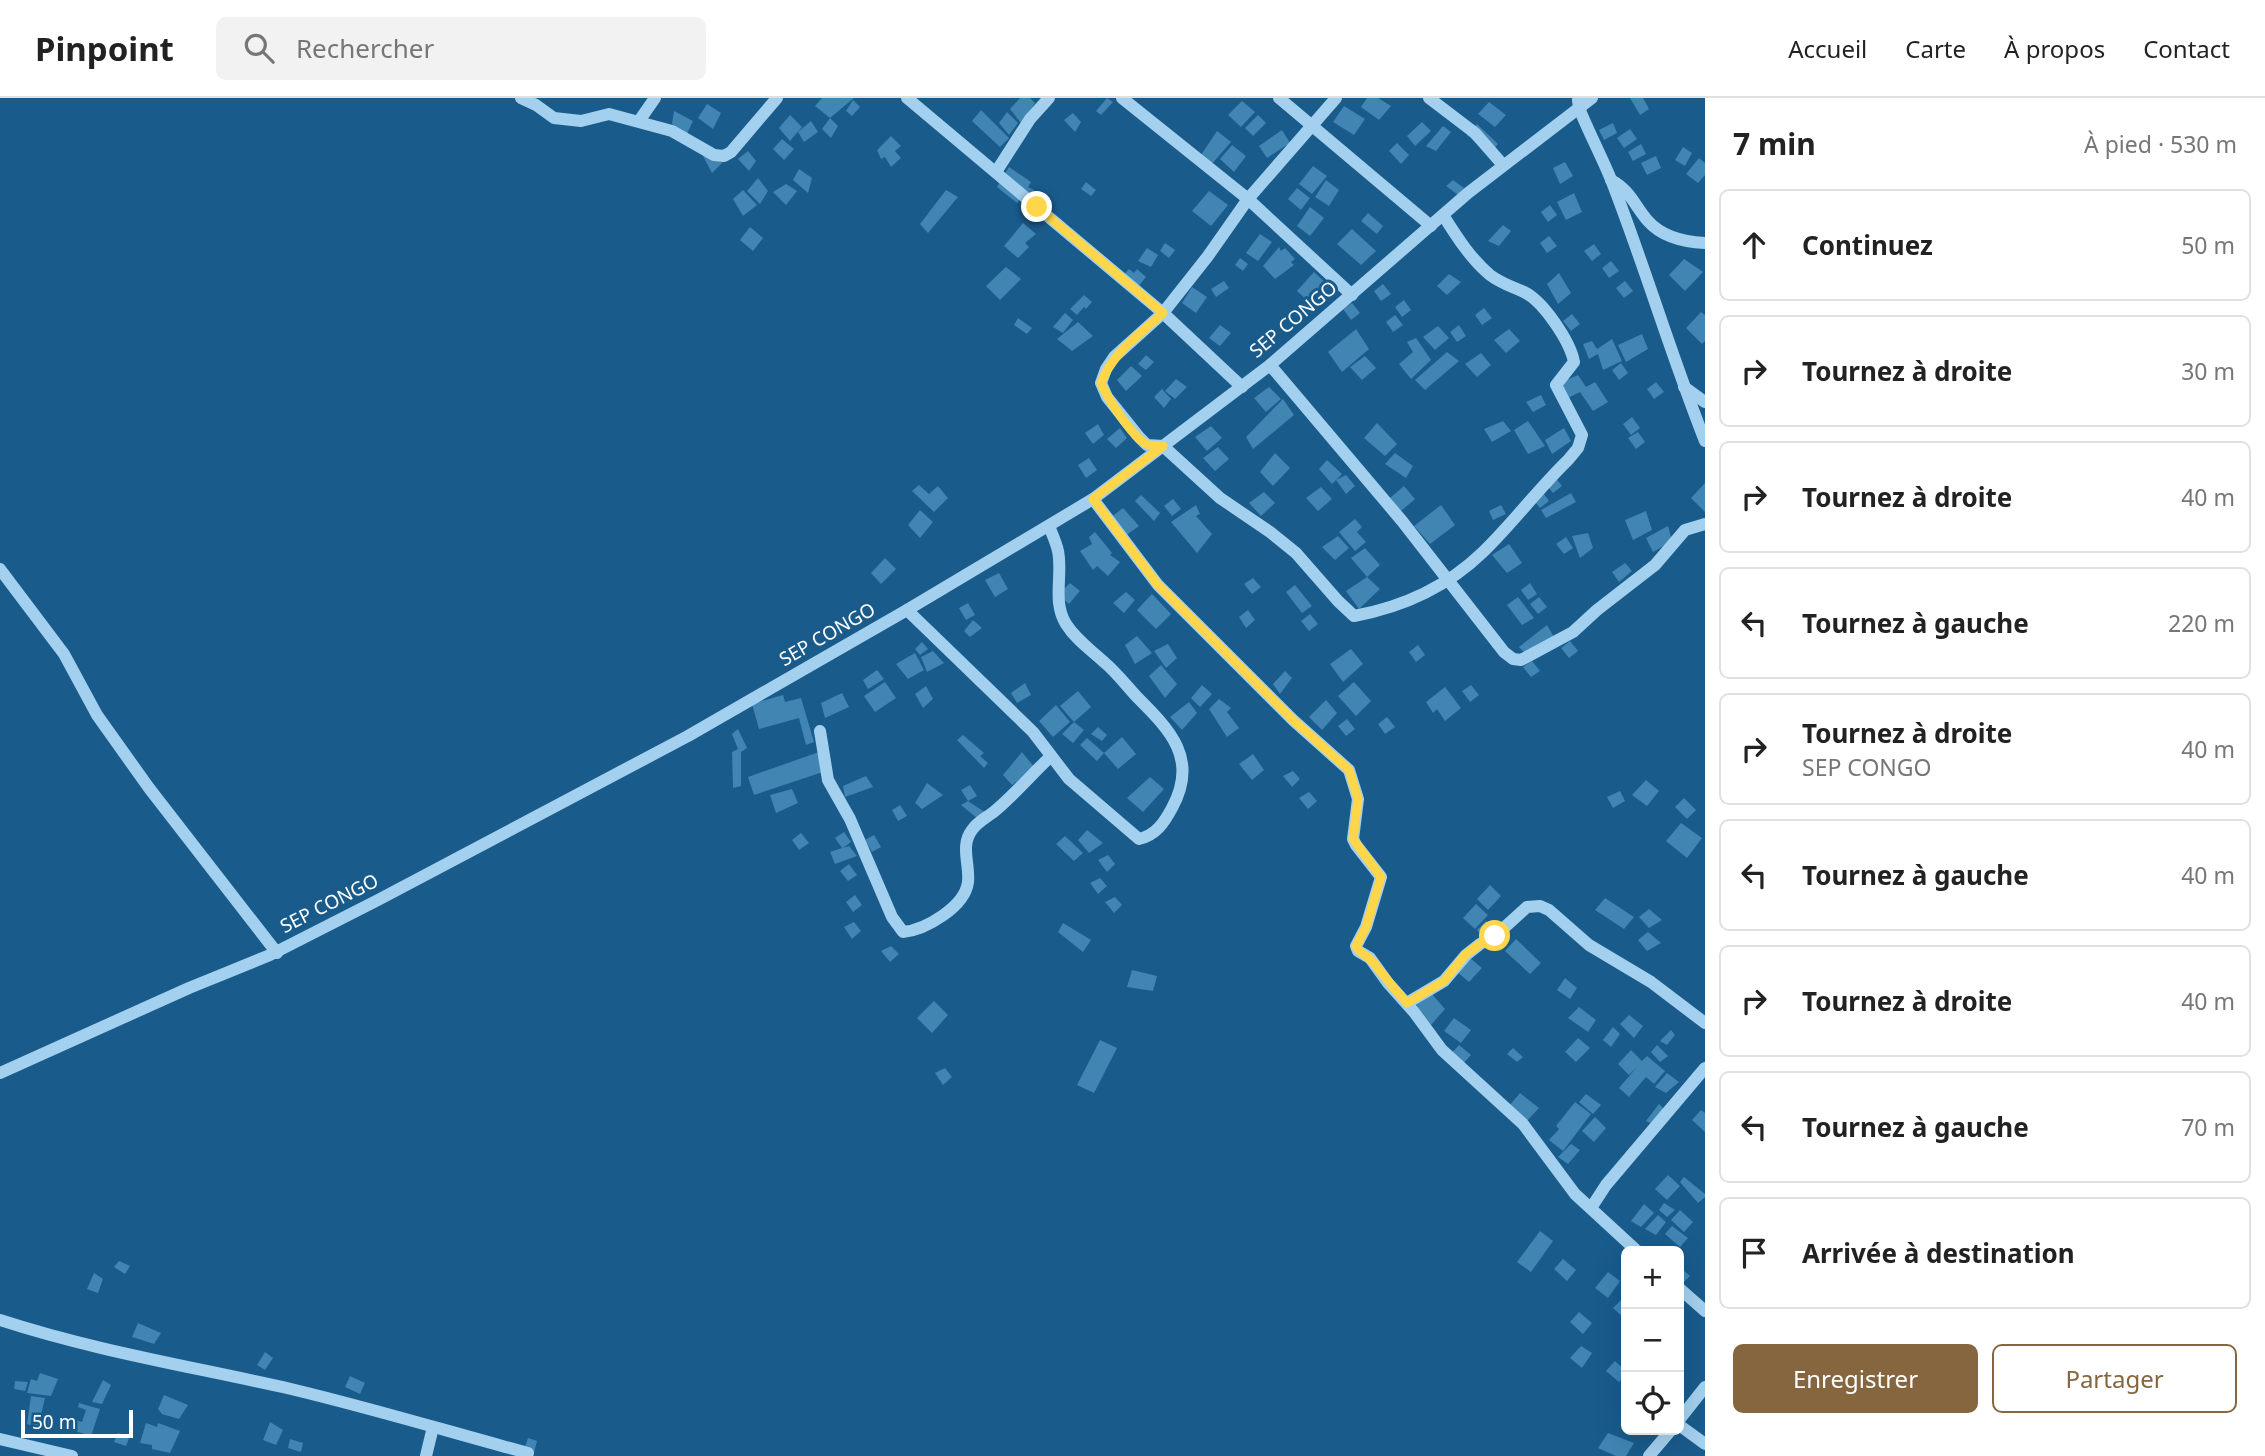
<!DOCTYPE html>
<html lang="fr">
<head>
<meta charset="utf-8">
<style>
  body { margin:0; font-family:"Noto Sans",sans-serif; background:#f2f2f2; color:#222 }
  .controls { position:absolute; right:21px; bottom:21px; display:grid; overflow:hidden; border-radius:10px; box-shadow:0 7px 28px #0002 }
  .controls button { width:63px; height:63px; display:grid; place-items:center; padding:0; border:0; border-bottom:2px solid #e0e0e0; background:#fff; color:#222; font:35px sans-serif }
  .scale { position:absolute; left:21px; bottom:18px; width:112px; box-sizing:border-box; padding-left:7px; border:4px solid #fff; border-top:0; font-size:19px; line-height:24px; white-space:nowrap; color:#fff; -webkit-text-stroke:5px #195b8b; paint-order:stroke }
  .stop { position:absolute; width:21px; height:21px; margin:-16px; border:5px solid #ffd54a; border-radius:50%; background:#fff }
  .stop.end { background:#ffd54a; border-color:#fff; box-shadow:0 2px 7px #0008 }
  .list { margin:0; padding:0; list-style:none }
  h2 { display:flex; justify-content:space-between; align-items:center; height:91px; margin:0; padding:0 28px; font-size:30px }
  h2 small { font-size:23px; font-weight:400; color:#767676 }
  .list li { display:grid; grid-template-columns:46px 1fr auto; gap:21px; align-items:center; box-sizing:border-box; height:112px; margin:0 14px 14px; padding:0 14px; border:2px solid #e0e0e0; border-radius:10px }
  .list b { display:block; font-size:26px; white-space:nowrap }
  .list p { margin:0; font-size:23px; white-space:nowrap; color:#767676 }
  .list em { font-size:23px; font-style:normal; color:#767676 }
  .actions { display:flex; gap:14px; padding:21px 28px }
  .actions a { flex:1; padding:16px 0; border:2px solid #85663e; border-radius:10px; text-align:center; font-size:24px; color:#85663e }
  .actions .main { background:#85663e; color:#fff }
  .icon { flex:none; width:38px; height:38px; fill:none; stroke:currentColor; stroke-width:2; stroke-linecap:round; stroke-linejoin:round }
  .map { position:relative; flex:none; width:1705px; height:1358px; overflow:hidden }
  header { display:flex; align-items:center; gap:42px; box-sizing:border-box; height:98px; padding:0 35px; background:#fff; border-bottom:2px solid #e0e0e0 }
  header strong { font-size:33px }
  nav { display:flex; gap:38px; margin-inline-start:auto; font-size:24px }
  .search { width:490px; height:63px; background:#f2f2f2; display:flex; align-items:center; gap:18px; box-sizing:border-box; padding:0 24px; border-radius:10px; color:#767676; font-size:26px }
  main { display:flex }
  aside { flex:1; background:#fff }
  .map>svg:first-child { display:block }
</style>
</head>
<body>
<header>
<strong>Pinpoint</strong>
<div class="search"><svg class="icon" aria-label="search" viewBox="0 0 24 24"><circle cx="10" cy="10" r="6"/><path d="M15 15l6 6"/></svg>Rechercher</div>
<nav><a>Accueil</a><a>Carte</a><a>À propos</a><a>Contact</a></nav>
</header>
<main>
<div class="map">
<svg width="1705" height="1358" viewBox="0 0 1705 1358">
  <rect width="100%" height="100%" fill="#195b8b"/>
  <g fill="#4185b3">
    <path d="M822 0H854L830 20 838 28 831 40 822 31 830 20 815 8Z"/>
    <path d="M1020 0H1030L1035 5 1021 25 1010 11Z"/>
    <path d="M1107 0 1113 4 1101 17 1096 13Z"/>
    <path d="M1367 0H1378L1391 8 1379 22 1361 9Z"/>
    <path d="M1630 0H1643L1649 11 1640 17Z"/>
    <path d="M853 2 860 9 852 18 846 13Z"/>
    <path d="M1242 3 1255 14 1241 29 1228 17Z"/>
    <path d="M1489 4 1506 17 1495 29 1478 16Z"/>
    <path d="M707 6 721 15 713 31 698 20Z"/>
    <path d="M1344 8 1365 21 1354 37 1333 24Z"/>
    <path d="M981 12 1009 40 1000 49 972 23Z"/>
    <path d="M674 13 693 23 687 36 672 26Z"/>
    <path d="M1007 14 1018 25 1009 37 999 25Z"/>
    <path d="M1073 15 1081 24 1075 34 1064 22Z"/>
    <path d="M790 17 802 29 790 43 779 30Z"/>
    <path d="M1258 17 1266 25 1253 38 1245 30Z"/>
    <path d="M811 23 818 34 804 44 798 34Z"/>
    <path d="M1422 24 1431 33 1415 48 1407 38Z"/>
    <path d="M1613 25 1617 35 1604 42 1599 32Z"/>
    <path d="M1477 26 1498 46 1489 56 1467 37Z"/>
    <path d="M1443 28 1451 34 1436 53 1426 48Z"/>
    <path d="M1630 31 1637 41 1624 50 1617 40Z"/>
    <path d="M1282 32 1290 45 1267 60 1259 48Z"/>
    <path d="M1217 33 1231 44 1211 67 1201 57Z"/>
    <path d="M891 38 901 48 895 53 901 60 891 69 885 59 881 61 877 52Z"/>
    <path d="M782 41 794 51 784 62 773 51Z"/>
    <path d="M1397 45 1409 57 1401 66 1389 53Z"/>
    <path d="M1641 46 1646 56 1633 63 1628 54Z"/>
    <path d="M1232 47 1246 58 1234 74 1220 61Z"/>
    <path d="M1683 49 1692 55 1685 68 1675 62Z"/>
    <path d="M748 53 756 63 749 73 738 61Z"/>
    <path d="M703 58 723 64 712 75Z"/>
    <path d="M1656 58 1661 70 1647 77 1641 65Z"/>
    <path d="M1699 60 1705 65V77L1698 85 1686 76Z"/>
    <path d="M1565 64 1573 78 1560 86 1553 70Z"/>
    <path d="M1313 68 1327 78 1312 96 1299 86Z"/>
    <path d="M1009 69 1031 84 1028 89 1034 92 1029 98 1024 95 1017 105 997 89Z"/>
    <path d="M799 71 812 80 808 95 793 82Z"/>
    <path d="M758 80 768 93 760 106 747 93Z"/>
    <path d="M1326 82 1339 92 1329 108 1315 99Z"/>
    <path d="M1453 82 1464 90 1458 97 1446 88Z"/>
    <path d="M1086 84 1096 92 1091 98 1081 91Z"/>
    <path d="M786 86 797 93 786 107 773 94Z"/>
    <path d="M1297 90 1310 100 1301 112 1288 101Z"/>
    <path d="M743 92 757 107 743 118 733 101Z"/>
    <path d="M946 92 958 99 928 135 920 126Z"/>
    <path d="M1209 93 1228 107 1211 128 1192 113Z"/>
    <path d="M1574 95 1582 114 1566 122 1557 104Z"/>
    <path d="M1550 107 1557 117 1548 124 1541 114Z"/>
    <path d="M1310 109 1324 120 1310 138 1297 128Z"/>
    <path d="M1368 115 1383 128 1377 136 1361 123Z"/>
    <path d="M1023 125 1036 136 1025 145 1029 149 1018 160 1004 148Z"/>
    <path d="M1503 127 1511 133 1499 148 1488 143Z"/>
    <path d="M750 129 763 140 753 153 740 142Z"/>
    <path d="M1352 131 1376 153 1361 167 1337 146Z"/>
    <path d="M1260 136 1272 144 1258 163 1246 155Z"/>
    <path d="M1549 138 1557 148 1547 155 1540 145Z"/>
    <path d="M1165 145 1175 152 1169 160 1160 153Z"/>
    <path d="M1594 146 1601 156 1592 163 1584 153Z"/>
    <path d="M1279 149 1281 153 1285 150 1295 161 1291 164 1294 167 1275 181 1263 168Z"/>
    <path d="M1147 150 1158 157 1151 169 1138 163Z"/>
    <path d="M1240 160 1248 166 1243 173 1235 167Z"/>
    <path d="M1684 161 1703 174 1685 193 1669 177Z"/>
    <path d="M1611 163 1619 173 1609 180 1602 170Z"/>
    <path d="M1006 169 1021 181 1000 202 986 188Z"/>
    <path d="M1129 171 1134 175 1137 171 1146 179 1134 194 1119 182Z"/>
    <path d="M1314 174 1329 188 1312 207 1297 193Z"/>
    <path d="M1559 175 1571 195 1558 206 1547 186Z"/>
    <path d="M1449 176 1461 184 1447 197 1437 188Z"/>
    <path d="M1224 183 1229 190 1216 199 1211 191Z"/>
    <path d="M1625 183 1633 193 1624 200 1616 190Z"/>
    <path d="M1383 186 1391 196 1381 203 1374 193Z"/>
    <path d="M1192 189 1207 199 1196 215 1182 205Z"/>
    <path d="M1084 197 1092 204 1086 211 1084 209 1077 217 1070 211Z"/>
    <path d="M1404 202 1411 212 1402 219 1395 209Z"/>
    <path d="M1352 205 1360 215 1351 222 1343 211Z"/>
    <path d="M1484 210 1492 220 1482 227 1475 217Z"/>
    <path d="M1701 214 1705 217V243L1702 246 1686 230Z"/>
    <path d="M1065 215 1073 222 1063 235 1053 229Z"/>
    <path d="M1572 216 1580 226 1571 233 1563 223Z"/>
    <path d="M1395 217 1403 227 1393 234 1386 224Z"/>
    <path d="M1018 220 1032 230 1027 236 1014 227Z"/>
    <path d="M1078 224 1093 238 1072 253 1057 241Z"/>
    <path d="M1220 227 1231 235 1220 248 1209 240Z"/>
    <path d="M1459 227 1466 238 1457 244 1450 234Z"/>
    <path d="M1438 228 1449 240 1435 252 1423 239Z"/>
    <path d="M1356 231 1369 251 1342 274 1328 254Z"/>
    <path d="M1509 231 1520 243 1506 255 1494 242Z"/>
    <path d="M1642 236 1648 251 1626 264 1618 247Z"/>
    <path d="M1416 240 1431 262 1411 281 1399 266 1413 254 1407 244Z"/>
    <path d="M1612 241 1622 263 1603 272 1598 256 1589 261 1583 246 1592 243 1597 251Z"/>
    <path d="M1447 254 1459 263 1425 292 1415 282Z"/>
    <path d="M1481 255 1491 267 1477 279 1465 266Z"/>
    <path d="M1146 257 1154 264 1146 272 1138 266Z"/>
    <path d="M1365 258 1376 270 1362 282 1350 269Z"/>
    <path d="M1621 265 1628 275 1619 282 1612 272Z"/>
    <path d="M1131 268 1142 278 1126 293 1117 282Z"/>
    <path d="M1578 277 1586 289 1595 284 1608 304 1593 313 1580 294 1568 300 1560 285Z"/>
    <path d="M1176 281 1187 289 1175 301 1165 293Z"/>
    <path d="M1656 284 1664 294 1654 301 1647 291Z"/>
    <path d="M1269 289 1281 301 1266 314 1254 300Z"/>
    <path d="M1162 291 1171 301 1164 310 1154 299Z"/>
    <path d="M1541 297 1546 307 1533 314 1526 304Z"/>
    <path d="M1283 301 1294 317 1253 351 1246 339Z"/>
    <path d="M1632 319 1640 330 1631 337 1623 326Z"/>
    <path d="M1503 323 1511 333 1492 344 1484 331Z"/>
    <path d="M1528 323 1545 348 1528 356 1514 332Z"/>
    <path d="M1377 325 1397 346 1385 358 1364 340Z"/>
    <path d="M1098 326 1104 337 1093 346 1085 335Z"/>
    <path d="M1211 328 1222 340 1207 353 1195 339Z"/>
    <path d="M1120 330 1127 340 1116 350 1107 341Z"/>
    <path d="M1564 330 1571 343 1552 356 1545 342Z"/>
    <path d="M1638 334 1645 344 1636 351 1628 340Z"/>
    <path d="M1218 349 1229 361 1215 373 1203 360Z"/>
    <path d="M1275 355 1290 370 1273 388 1260 374Z"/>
    <path d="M1395 355 1413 368 1406 380 1385 366Z"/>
    <path d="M1089 360 1097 372 1086 380 1078 367Z"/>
    <path d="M1327 362 1342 376 1336 382 1346 377 1355 388 1346 396 1336 382 1332 386 1319 371Z"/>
    <path d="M1554 378 1562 388 1553 395 1545 385Z"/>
    <path d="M1705 385V414L1691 400Z"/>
    <path d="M919 387 929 396 938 388 948 400 934 414 912 393Z"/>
    <path d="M1404 388 1415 401 1401 413 1390 400Z"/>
    <path d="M1321 389 1332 401 1318 413 1306 400Z"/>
    <path d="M1542 393 1549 403 1540 410 1532 400Z"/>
    <path d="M1264 394 1275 405 1261 418 1249 405Z"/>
    <path d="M1571 395 1576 404 1546 420 1541 412Z"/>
    <path d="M1141 397 1160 415 1154 423 1135 403Z"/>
    <path d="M1173 401 1181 411 1172 418 1164 408Z"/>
    <path d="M1196 407 1200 416 1196 418 1212 436 1197 455 1171 424Z"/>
    <path d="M1441 407 1455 427 1430 446 1414 428Z"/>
    <path d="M1501 407 1506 416 1493 422 1489 413Z"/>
    <path d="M1123 410 1139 428 1125 438 1110 420Z"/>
    <path d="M920 412 933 424 920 440 908 427Z"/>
    <path d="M1646 413 1652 432 1633 442 1625 422Z"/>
    <path d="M1355 421 1362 429 1357 434 1366 444 1355 453 1339 434Z"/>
    <path d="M1668 428 1672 443 1653 454 1646 440Z"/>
    <path d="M1095 434 1112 455 1110 457 1120 464 1108 478 1097 468 1093 472 1080 453 1092 446 1089 439Z"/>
    <path d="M1588 435 1593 450 1580 460 1572 438Z"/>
    <path d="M1338 438 1349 450 1335 462 1322 449Z"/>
    <path d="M1566 439 1573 450 1564 456 1556 446Z"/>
    <path d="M1509 446 1522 465 1507 475 1492 457Z"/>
    <path d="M1365 450 1380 467 1367 479 1351 460Z"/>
    <path d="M885 460 896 471 881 486 871 475Z"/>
    <path d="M1625 465 1632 473 1619 484 1612 474Z"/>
    <path d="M999 475 1008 491 995 499 985 482Z"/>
    <path d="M1367 479 1380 491 1359 511 1346 493Z"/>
    <path d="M1253 480 1261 489 1252 496 1244 486Z"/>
    <path d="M1070 485 1080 493 1069 506 1058 497Z"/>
    <path d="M1530 485 1537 496 1528 502 1521 492Z"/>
    <path d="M1295 487 1312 508 1302 515 1286 494Z"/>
    <path d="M1126 494 1135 502 1124 515 1113 505Z"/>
    <path d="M1152 496 1171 516 1156 531 1137 512Z"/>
    <path d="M1518 499 1534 520 1522 527 1507 507Z"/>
    <path d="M1539 499 1547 509 1538 516 1530 506Z"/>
    <path d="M968 505 975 517 966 522 959 510Z"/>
    <path d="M1248 512 1255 522 1246 530 1239 519Z"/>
    <path d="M1310 516 1318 526 1309 533 1301 523Z"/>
    <path d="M973 522 982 530 970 539 964 533Z"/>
    <path d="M1547 527 1558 546 1530 561 1519 549Z"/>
    <path d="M1137 538 1152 555 1135 566 1125 547Z"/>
    <path d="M1570 543 1578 553 1569 560 1561 550Z"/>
    <path d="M922 544 928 551 920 557 915 551Z"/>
    <path d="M1168 546 1177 560 1166 570 1154 553Z"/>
    <path d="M1418 547 1425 557 1416 564 1409 554Z"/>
    <path d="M1351 551 1363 566 1343 584 1330 566Z"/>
    <path d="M933 553 944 565 927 574 921 559Z"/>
    <path d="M915 555 924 572 908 581 896 566Z"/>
    <path d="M1532 563 1540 573 1531 579 1523 569Z"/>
    <path d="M1161 567 1177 586 1165 600 1149 578Z"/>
    <path d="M877 572 884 581 868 591 863 582Z"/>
    <path d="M1285 573 1292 580 1280 596 1273 586Z"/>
    <path d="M885 584 896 600 875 614 864 598Z"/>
    <path d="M1354 584 1371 603 1356 618 1338 598Z"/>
    <path d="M1025 585 1031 597 1017 605 1011 595Z"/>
    <path d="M1202 587 1212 596 1200 609 1191 600Z"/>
    <path d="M1471 587 1479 597 1470 604 1462 593Z"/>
    <path d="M926 588 933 601 923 610 915 596Z"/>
    <path d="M1445 589 1461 610 1445 623 1437 611 1433 615 1426 604Z"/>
    <path d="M1078 593 1091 609 1074 624 1060 608Z"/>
    <path d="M842 595 849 609 825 620 821 605Z"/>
    <path d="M783 597 785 604 801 600 814 644 806 647 799 620 759 631 752 606Z"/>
    <path d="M1219 601 1231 610 1227 614 1239 630 1227 639 1209 611Z"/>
    <path d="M1326 602 1337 615 1322 632 1309 619Z"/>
    <path d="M1189 604 1197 615 1182 632 1170 619Z"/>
    <path d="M1056 607 1070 624 1053 639 1039 623Z"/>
    <path d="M1387 619 1395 629 1385 636 1378 626Z"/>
    <path d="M1347 621 1355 631 1346 638 1338 628Z"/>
    <path d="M1074 624 1084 632 1073 645 1062 636Z"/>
    <path d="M1098 629 1107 637 1102 643 1091 636Z"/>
    <path d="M738 631 747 650 741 654V688L733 690 732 654 738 651 732 636Z"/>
    <path d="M963 637 984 655 980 658 988 665 984 670 957 642Z"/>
    <path d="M1122 639 1136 656 1118 671 1104 655 1097 663 1080 647 1087 640 1104 655Z"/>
    <path d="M819 654 826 673 754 697 748 679Z"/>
    <path d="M1022 654 1035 670 1012 687 1003 677Z"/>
    <path d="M1253 656 1264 672 1252 682 1239 666Z"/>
    <path d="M1293 673 1300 681 1292 689 1283 678Z"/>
    <path d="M866 678 873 689 845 699 843 688Z"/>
    <path d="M1150 679 1164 691 1143 714 1127 700Z"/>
    <path d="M1646 682 1659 693 1647 708 1632 697Z"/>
    <path d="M927 685 943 697 922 711 915 705Z"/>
    <path d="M970 687 977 698 968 703 961 692Z"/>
    <path d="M792 691 798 705 776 715 770 697Z"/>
    <path d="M1620 693 1625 703 1613 710 1607 699Z"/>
    <path d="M1309 694 1317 703 1308 711 1299 700Z"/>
    <path d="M1684 700 1696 712 1687 721 1675 709Z"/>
    <path d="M968 703 986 715 977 720 961 707Z"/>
    <path d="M900 707 907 718 898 723 892 712Z"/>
    <path d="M1681 725 1702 740 1687 760 1666 743Z"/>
    <path d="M1087 732 1103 745 1089 755 1078 742Z"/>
    <path d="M844 734 851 744 843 750 849 748 857 758 835 766 830 754 842 750 835 740Z"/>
    <path d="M801 735 809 745 799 752 792 742Z"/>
    <path d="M874 737 881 749 872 754 865 742Z"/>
    <path d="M1065 738 1083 755 1074 763 1056 746Z"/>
    <path d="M1108 757 1115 766 1107 774 1098 762Z"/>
    <path d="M849 766 857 777 848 783 840 773Z"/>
    <path d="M1100 780 1107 788 1098 796 1090 785Z"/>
    <path d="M1490 787 1501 798 1488 812 1477 801Z"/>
    <path d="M855 797 862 807 853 814 846 804Z"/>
    <path d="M1115 799 1122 807 1114 815 1105 804Z"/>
    <path d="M1605 800 1634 819 1624 831 1595 812Z"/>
    <path d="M1476 806 1488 817 1475 831 1463 820Z"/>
    <path d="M1649 811 1662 822 1649 830 1639 819Z"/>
    <path d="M1486 823 1498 835 1489 843 1477 832Z"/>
    <path d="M854 824 861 833 852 841 844 829Z"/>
    <path d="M1063 825 1091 842 1083 854 1058 834Z"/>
    <path d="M1648 834 1661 845 1647 853 1638 842Z"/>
    <path d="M1516 841 1541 865 1530 876 1505 853Z"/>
    <path d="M891 848 899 856 890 864 881 853Z"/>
    <path d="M1470 860 1482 870 1469 884 1457 874Z"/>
    <path d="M1132 872 1157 878 1153 893 1127 889Z"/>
    <path d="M1565 880 1577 890 1570 901 1557 892Z"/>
    <path d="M1432 896 1445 911 1431 927 1416 907Z"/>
    <path d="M934 903 948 917 932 935 917 920Z"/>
    <path d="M1579 909 1596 922 1588 934 1568 920Z"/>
    <path d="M1629 917 1643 928 1634 940 1620 926Z"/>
    <path d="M1454 920 1471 932 1461 945 1444 933Z"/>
    <path d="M1613 929 1620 936 1611 949 1603 942Z"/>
    <path d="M1671 932 1675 937 1667 947 1660 943Z"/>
    <path d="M1578 940 1590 950 1576 964 1565 954Z"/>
    <path d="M1100 942 1117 950 1094 995 1077 987Z"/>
    <path d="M1459 947 1471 957 1458 971 1447 960Z"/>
    <path d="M1657 947 1668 958 1660 964 1651 954Z"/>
    <path d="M1513 950 1523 959 1517 964 1507 956Z"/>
    <path d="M1631 952 1642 963 1647 958 1665 973 1654 986 1646 979 1629 999 1619 990 1637 969 1629 977 1618 966Z"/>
    <path d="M945 970 952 979 943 987 935 975Z"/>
    <path d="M1667 975 1679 984 1666 995 1655 989Z"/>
    <path d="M1520 995 1539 1010 1526 1024 1509 1008Z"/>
    <path d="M1586 996 1601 1007 1593 1016 1579 1004Z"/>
    <path d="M1575 1004 1591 1016 1563 1053 1549 1042 1559 1031 1556 1028Z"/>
    <path d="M1659 1006 1665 1012 1654 1027 1646 1023Z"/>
    <path d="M1701 1012 1705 1015V1034L1692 1022Z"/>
    <path d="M1595 1019 1606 1030 1594 1044 1582 1033Z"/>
    <path d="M1571 1046 1580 1052 1568 1066 1558 1059Z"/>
    <path d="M1668 1077 1680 1088 1667 1102 1655 1091Z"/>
    <path d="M1684 1079 1705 1096V1099L1698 1105 1680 1084Z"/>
    <path d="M1664 1105 1675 1112 1667 1119 1659 1112Z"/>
    <path d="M1644 1106 1654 1115 1641 1129 1631 1123Z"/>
    <path d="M1680 1112 1693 1124 1684 1134 1671 1122Z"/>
    <path d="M1658 1117 1666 1124 1656 1137 1645 1131Z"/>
    <path d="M1672 1128 1688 1140 1680 1149 1665 1136Z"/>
    <path d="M1540 1133 1553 1143 1531 1174 1517 1164Z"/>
    <path d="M1563 1161 1576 1172 1567 1183 1554 1171Z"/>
    <path d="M119 1163 130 1168 125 1176 114 1169Z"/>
    <path d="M1679 1168 1690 1178 1680 1188 1679 1187Z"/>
    <path d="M1608 1174 1620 1183 1608 1200 1595 1190Z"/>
    <path d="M94 1175 103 1181 98 1195 87 1191Z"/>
    <path d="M1623 1200 1626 1203V1222L1613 1210Z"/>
    <path d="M1579 1214 1592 1225 1583 1236 1570 1224Z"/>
    <path d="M138 1225 161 1235 154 1246 132 1239Z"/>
    <path d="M1581 1248 1592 1255 1582 1270 1570 1260Z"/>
    <path d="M265 1254 273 1260 265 1272 257 1267Z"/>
    <path d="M1615 1263 1626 1273V1276L1619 1284 1606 1273Z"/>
    <path d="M40 1275 58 1281 51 1298 27 1295 31 1281 37 1283Z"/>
    <path d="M350 1278 365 1285 360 1296 345 1289Z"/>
    <path d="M103 1282 111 1287 102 1306 92 1304Z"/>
    <path d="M15 1283 28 1284 25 1293 14 1291Z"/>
    <path d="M164 1297 188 1307 179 1321 162 1316 158 1311Z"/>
    <path d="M31 1298 45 1300 41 1317 51 1321 48 1333 27 1326Z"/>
    <path d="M79 1305 100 1311 91 1338 72 1332 76 1322 82 1324 86 1312 78 1309Z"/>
    <path d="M270 1324 283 1332 276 1347 263 1342Z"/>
    <path d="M146 1325 157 1329 158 1325 180 1333 170 1355 152 1351V1347L140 1345Z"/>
    <path d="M118 1335 130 1338 126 1348 114 1344Z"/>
    <path d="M1608 1335 1634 1345 1626 1358H1616L1598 1350Z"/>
    <path d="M528 1340 537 1343 533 1358H522Z"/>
    <path d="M290 1341 303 1345 301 1354 288 1350Z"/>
  </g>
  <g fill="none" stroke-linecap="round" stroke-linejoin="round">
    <g stroke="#a3d0ee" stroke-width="12">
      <path d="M521 0 536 7 554 20 581 23 609 16 672 33 714 57 724 58 731 54 777 0"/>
      <path d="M907 0 1163 215 1242 289"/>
      <path d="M1122 0 1248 101 1352 197"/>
      <path d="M1279 0 1431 128"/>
      <path d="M1336 0 1248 101 1208 158 1163 215 1114 259 1106 271 1101 285 1107 299 1139 339 1147 347 1163 348 1220 400 1270 434 1296 455 1338 503 1354 518C1403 509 1447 489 1483 454 1513 425 1538 391 1568 362L1578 350 1582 337 1556 287 1574 264C1570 243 1543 203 1524 194 1511 188 1502 186 1490 177 1470 160 1457 139 1443 117"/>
      <path d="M1429 0 1475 35 1503 67"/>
      <path d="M1578 2 1579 10C1589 35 1602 59 1612 84 1645 169 1671 257 1705 343"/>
      <path d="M639 23 655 0"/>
      <path d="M996 74 1030 21 1049 0"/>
      <path d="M1611 82C1631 93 1634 107 1648 123 1662 139 1685 144 1705 145"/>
      <path d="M1270 267 1402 423 1504 554 1513 561 1521 562 1573 534 1597 512 1655 467 1685 432 1705 426"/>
      <path d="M1684 289 1705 304"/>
      <path d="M1093 401 1158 487 1293 622 1349 672 1358 701 1353 741 1356 747 1381 779 1366 829 1356 848 1358 853 1370 860 1388 885 1414 914 1442 952 1523 1026 1575 1096 1637 1153"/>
      <path d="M0 471 64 556 97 617 149 690 277 855"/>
      <path d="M907 512 1033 634 1069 681 1139 741C1156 737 1164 725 1172 710 1199 661 1170 632 1137 599 1126 587 1116 574 1104 564 1091 552 1076 542 1066 526 1052 504 1063 477 1058 453 1056 444 1052 436 1049 428"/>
      <path d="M820 633 828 682 850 721 892 819 903 834C925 832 965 809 968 784 970 767 960 747 972 732 978 723 988 719 996 712 1015 696 1032 676 1050 659"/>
      <path d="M1407 905 1444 883 1466 857 1480 846 1495 838 1527 809 1540 808 1549 812 1589 847 1651 884 1705 925"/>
      <path d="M0 975 189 890 270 857 378 802 688 638 907 512 1093 401 1270 267 1468 95 1592 0"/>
      <path d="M1591 1110 1606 1087 1705 970"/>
      <path d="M1679 1190 1705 1213"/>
      <path d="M0 1222C95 1253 194 1269 291 1291 371 1310 450 1334 528 1355"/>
      <path d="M1679 1322 1705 1289"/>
      <path d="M1679 1327 1705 1346"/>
      <path d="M0 1341 72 1358"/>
      <path d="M426 1358 433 1329"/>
      <path d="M1649 1358 1671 1332"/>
    </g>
  </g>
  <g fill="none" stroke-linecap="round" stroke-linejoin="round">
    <path stroke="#ffd54a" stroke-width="9" d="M1037 109 1163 215C1140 236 1112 255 1101 285 1107 300 1132 338 1146 346 1150 348 1157 348 1163 348L1093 401 1158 487 1293 622 1349 672 1358 701 1353 741 1381 779 1366 829 1356 848C1360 856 1367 857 1373 864 1384 878 1395 892 1407 905L1444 883 1465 857 1480 846 1495 838"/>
  </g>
  <g text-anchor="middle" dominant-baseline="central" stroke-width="6" stroke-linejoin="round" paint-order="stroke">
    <g font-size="19" fill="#fff" stroke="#195b8b">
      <text transform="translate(1293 221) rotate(-40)">SEP CONGO</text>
      <text transform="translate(827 536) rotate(-30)">SEP CONGO</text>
      <text transform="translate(329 805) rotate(-27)">SEP CONGO</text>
    </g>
  </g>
</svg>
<div class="controls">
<button>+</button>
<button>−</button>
<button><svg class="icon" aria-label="locate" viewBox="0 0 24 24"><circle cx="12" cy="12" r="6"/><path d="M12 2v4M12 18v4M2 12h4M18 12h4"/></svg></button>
</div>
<div class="scale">50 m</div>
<div class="stop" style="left:1495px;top:838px"></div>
<div class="stop end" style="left:1037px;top:109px"></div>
</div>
<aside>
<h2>7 min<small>À pied · 530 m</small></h2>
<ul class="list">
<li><svg class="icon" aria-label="ahead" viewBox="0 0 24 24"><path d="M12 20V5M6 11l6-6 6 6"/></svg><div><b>Continuez</b></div><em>50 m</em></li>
<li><svg class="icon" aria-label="right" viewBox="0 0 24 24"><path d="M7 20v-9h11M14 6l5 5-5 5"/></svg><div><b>Tournez à droite</b></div><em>30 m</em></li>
<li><svg class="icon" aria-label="right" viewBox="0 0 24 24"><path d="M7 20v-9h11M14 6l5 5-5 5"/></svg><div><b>Tournez à droite</b></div><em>40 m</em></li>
<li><svg class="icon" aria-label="left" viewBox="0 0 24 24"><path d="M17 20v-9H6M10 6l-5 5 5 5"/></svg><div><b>Tournez à gauche</b></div><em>220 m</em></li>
<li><svg class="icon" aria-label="right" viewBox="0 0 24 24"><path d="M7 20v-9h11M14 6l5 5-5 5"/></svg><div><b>Tournez à droite</b><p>SEP CONGO</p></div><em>40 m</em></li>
<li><svg class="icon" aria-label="left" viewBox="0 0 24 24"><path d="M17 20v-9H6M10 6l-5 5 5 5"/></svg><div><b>Tournez à gauche</b></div><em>40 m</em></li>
<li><svg class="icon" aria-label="right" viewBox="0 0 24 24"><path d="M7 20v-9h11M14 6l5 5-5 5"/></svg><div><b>Tournez à droite</b></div><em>40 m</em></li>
<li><svg class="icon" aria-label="left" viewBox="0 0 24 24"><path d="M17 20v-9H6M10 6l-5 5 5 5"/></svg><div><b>Tournez à gauche</b></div><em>70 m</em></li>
<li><svg class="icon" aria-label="arrive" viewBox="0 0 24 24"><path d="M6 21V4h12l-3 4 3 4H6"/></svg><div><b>Arrivée à destination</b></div></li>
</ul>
<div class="actions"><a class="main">Enregistrer</a><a>Partager</a></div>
</aside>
</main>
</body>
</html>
